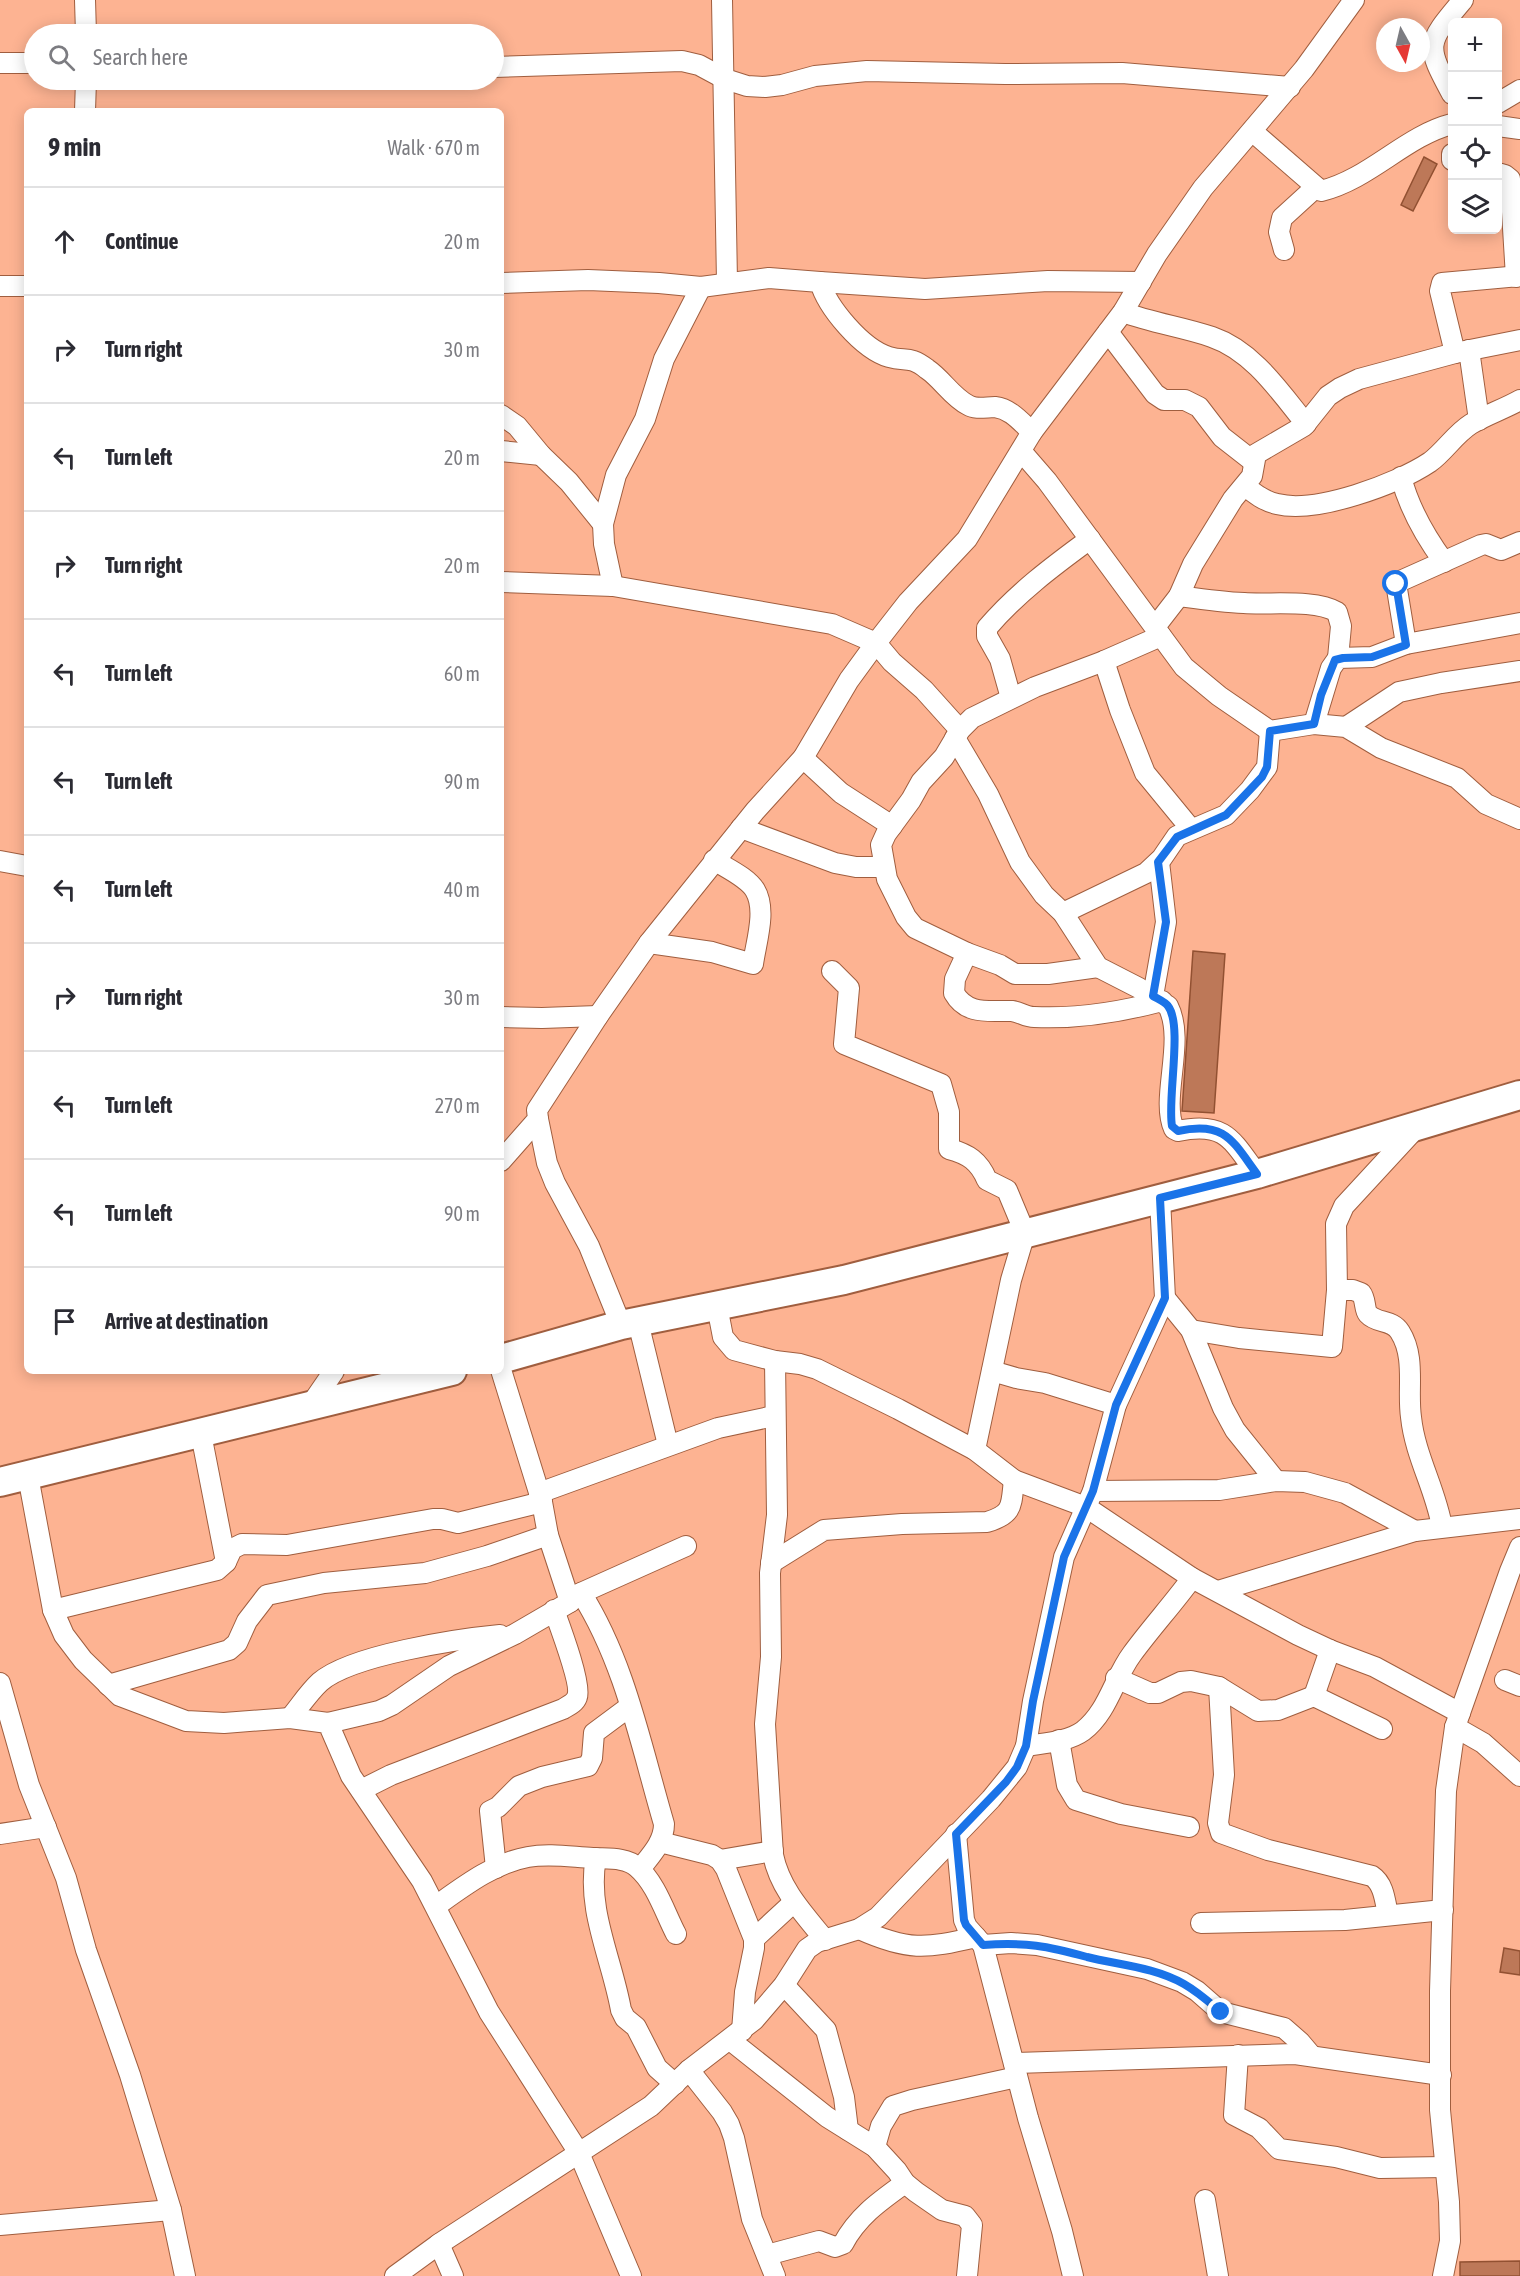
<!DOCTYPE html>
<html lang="en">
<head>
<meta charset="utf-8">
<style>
  body { margin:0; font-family:"Asap Condensed",sans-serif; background:#f7f7f7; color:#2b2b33 }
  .controls { position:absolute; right:18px; top:18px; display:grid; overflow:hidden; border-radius:9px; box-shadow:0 3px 15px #0003 }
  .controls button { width:54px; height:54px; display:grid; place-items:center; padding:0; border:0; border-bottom:2px solid #e1e1e2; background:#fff; color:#2b2b33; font:30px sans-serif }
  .compass { position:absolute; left:1376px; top:18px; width:54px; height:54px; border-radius:50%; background:#fff; box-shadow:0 3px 15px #0003; rotate:172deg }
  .stop { position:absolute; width:18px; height:18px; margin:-14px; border:4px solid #1a73e8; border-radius:50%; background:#fff }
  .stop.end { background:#1a73e8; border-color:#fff; box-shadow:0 2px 6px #0008 }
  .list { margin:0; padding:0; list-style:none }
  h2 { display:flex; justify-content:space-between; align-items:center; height:78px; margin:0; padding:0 24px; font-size:26px }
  h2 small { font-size:20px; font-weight:400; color:#7c7c81 }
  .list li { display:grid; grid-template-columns:39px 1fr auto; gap:18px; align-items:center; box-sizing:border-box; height:108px; padding:0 24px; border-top:2px solid #e1e1e2 }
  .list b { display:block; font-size:22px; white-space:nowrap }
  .list em { font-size:20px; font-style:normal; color:#7c7c81 }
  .icon { flex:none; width:33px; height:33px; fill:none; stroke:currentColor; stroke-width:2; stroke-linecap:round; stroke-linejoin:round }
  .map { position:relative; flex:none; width:1520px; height:2276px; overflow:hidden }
  .search { position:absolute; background:#fff; box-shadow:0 3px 15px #0003; left:24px; top:24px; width:480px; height:66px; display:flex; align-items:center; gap:15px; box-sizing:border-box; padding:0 21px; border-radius:33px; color:#7c7c81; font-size:22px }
  .panel { position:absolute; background:#fff; box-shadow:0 3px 15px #0003; left:24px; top:108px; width:480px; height:1266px; border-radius:9px }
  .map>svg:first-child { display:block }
</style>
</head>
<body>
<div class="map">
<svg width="1520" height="2276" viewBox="0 0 1520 2276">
  <rect width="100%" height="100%" fill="#fdb392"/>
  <g fill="#bd7858" stroke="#925132" stroke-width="1.5">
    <path d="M1424 157 1437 164 1413 211 1401 205Z"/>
    <path d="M1193 951 1225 954 1214 1113 1182 1111Z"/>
    <path d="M1504 1948 1520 1951V1975L1500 1972Z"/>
    <path d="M1520 2261V2276H1460V2262Z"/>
  </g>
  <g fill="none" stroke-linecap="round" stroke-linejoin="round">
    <defs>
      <g id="street">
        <path d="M85 0 86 34"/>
        <path d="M722 0 727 282"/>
        <path d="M0 63H34"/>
        <path d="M494 67 682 61 699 65 725 79 747 86 765 87 782 85 815 76 867 71 1005 74 1122 73 1290 87"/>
        <path d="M1452 94C1425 44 1426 44 1463 0"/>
        <path d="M1498 103 1520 90"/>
        <path d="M85 111 86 80"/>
        <path d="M1498 126 1520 129"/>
        <path d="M1252 131 1321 191C1370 179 1405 136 1452 124"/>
        <path d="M1452 154V160"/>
        <path d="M1498 173 1505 175 1510 179 1516 277"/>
        <path d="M1284 250 1279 232 1282 218 1316 187"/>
        <path d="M820 282 925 289 1048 281 1141 282"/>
        <path d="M501 283 588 280 659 283 701 287 769 278 820 282C827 307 862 349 889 357 906 362 909 355 927 369 942 379 952 397 968 405 976 410 986 407 995 407 1011 409 1021 422 1032 432"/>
        <path d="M0 286H27"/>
        <path d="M1123 312C1152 323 1183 327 1212 337 1253 351 1280 392 1306 424"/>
        <path d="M1108 332 1155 394 1164 400H1185L1199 407 1222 437 1254 462"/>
        <path d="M1469 350 1479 420"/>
        <path d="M1455 353 1440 291 1442 283 1520 276"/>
        <path d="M501 415 517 426 541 455 569 482 603 524"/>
        <path d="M501 451 541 455"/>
        <path d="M1021 451 1047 481 1184 667 1219 696 1270 731 1314 724 1346 727 1381 748 1457 778 1486 804 1520 819"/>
        <path d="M1401 477C1409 508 1425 536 1444 562"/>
        <path d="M1245 486C1255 494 1264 501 1277 504 1316 514 1397 484 1430 462 1445 451 1455 434 1471 424 1486 415 1504 409 1520 400"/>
        <path d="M501 582 613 586 832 624 876 643 892 662 924 690 960 730"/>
        <path d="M613 586 604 544 603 524 616 475 645 419 664 359 701 287"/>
        <path d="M1179 596C1201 599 1222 602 1244 603 1270 605 1315 599 1337 612L1341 626 1338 658"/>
        <path d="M1155 627 1179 596 1193 564 1233 499 1252 476 1256 454 1304 426 1328 396 1340 388 1359 379 1455 353 1520 340"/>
        <path d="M1406 644 1396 583 1481 545 1486 544 1501 550 1520 542"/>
        <path d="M1104 661 1120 710 1145 773 1191 829"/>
        <path d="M1011 698 1000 659 987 636V628C1017 593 1053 566 1090 539"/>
        <path d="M1314 724 1331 668 1338 658 1372 657 1406 644 1520 623"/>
        <path d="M1346 727 1399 692 1441 683 1520 671"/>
        <path d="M955 738 988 794 1020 862 1044 895 1063 913 1098 967 1139 988 1168 1006C1186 1041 1160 1098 1174 1129L1178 1131C1225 1121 1232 1140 1257 1174"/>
        <path d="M803 758 841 793 892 826"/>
        <path d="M741 828 835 863 856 867H883"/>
        <path d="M0 861 27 866"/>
        <path d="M1063 913 1146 873 1162 858 1177 836 1226 815 1250 790 1267 767 1270 731"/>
        <path d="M649 943 712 952 753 964C756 942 767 910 755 890 747 877 726 868 714 860"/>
        <path d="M967 953 955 979 954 993C967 1016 990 1010 1012 1011 1020 1012 1026 1017 1034 1017 1076 1019 1121 1012 1162 1001"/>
        <path d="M1098 967 1048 974H1015L1000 965 967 953 915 928 906 917 887 879 881 845 886 834 911 800 921 782 944 757 960 730 972 718 1035 687 1104 661 1161 636"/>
        <path d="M832 971 849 988 844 1044 941 1084 949 1112V1149C968 1154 979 1161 987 1180L1007 1190 1025 1233 1011 1280 975 1450"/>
        <path d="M1153 996 1166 922 1159 862"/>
        <path d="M501 1017 542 1018 598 1016"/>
        <path d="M538 1119 547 1163 555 1183 589 1246 621 1325"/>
        <path d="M501 1161 538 1119 537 1110 598 1016 649 943 755 811 803 758 849 680 876 643 908 602 967 539 1032 432 1123 312 1157 254 1203 188 1304 69 1354 0"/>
        <path d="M1337 1290H1353L1361 1293C1366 1299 1364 1309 1368 1314 1377 1324 1392 1319 1400 1332 1416 1357 1407 1390 1411 1417 1415 1456 1436 1490 1442 1527"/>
        <path d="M1165 1298 1191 1330 1223 1408 1235 1430 1276 1481"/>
        <path d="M717 1306 723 1337 734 1350 775 1361 800 1364 817 1369 898 1409 975 1450 1014 1480 1086 1507 1192 1578 1298 1635 1330 1650 1375 1667 1460 1713"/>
        <path d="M638 1322 668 1445"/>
        <path d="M1191 1330 1239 1338 1332 1347 1337 1290 1336 1224 1344 1206 1416 1128"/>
        <path d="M775 1361 777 1515 770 1573 771 1657 765 1724 773 1855C780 1889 803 1913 825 1940"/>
        <path d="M501 1370 542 1502 548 1535 570 1602"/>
        <path d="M992 1371 1016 1378 1045 1383 1116 1405"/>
        <path d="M310 1406 334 1371"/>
        <path d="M201 1434 226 1562"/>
        <path d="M28 1476 53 1610 64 1635 83 1660 120 1696 186 1721 224 1723 290 1718 328 1723 351 1776 422 1881 489 2012 579 2153 631 2276"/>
        <path d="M1093 1491 1219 1490 1276 1481 1305 1482 1345 1493 1415 1531"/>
        <path d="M539 1493 718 1428 774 1416"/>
        <path d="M771 1563 824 1530 902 1524 987 1522C1014 1514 1011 1505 1014 1480"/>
        <path d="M1218 1591 1415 1531 1520 1519"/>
        <path d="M581 1593C625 1662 641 1746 664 1824 664 1842 651 1855 640 1869"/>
        <path d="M53 1610 217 1570 226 1562 232 1549 242 1544 287 1545 433 1519H442L458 1523 542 1502"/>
        <path d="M1116 1678 1150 1693H1158L1181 1682 1191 1681 1219 1687 1258 1711 1278 1710 1314 1696 1382 1729"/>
        <path d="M1505 1680 1520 1686"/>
        <path d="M0 1683 29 1785 66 1878 86 1950 130 2075 171 2210 185 2276"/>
        <path d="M108 1685 229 1650 237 1643 247 1621 267 1595 324 1583 425 1573 487 1556 548 1535"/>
        <path d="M1219 1687 1224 1775 1218 1823 1221 1833 1268 1850 1372 1876C1384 1884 1385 1901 1388 1915"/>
        <path d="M1314 1696 1330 1650"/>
        <path d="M290 1718C300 1706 309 1692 320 1682 351 1655 458 1639 500 1635"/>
        <path d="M328 1723 379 1711 392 1705 449 1666 515 1634 570 1602 581 1593 686 1546"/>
        <path d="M1455 1727 1483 1743 1520 1776"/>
        <path d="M1059 1740 1067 1785 1076 1800 1121 1814 1189 1827"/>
        <path d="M1026 1746C1044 1743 1068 1742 1083 1731 1108 1712 1114 1678 1132 1654 1151 1628 1173 1604 1192 1578"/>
        <path d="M361 1790 391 1775 563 1709C568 1706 575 1703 577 1697 582 1685 559 1624 554 1610"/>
        <path d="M0 1834 46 1827"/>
        <path d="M956 1834 964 1920 967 1927 983 1945 1028 2118 1062 2231 1073 2276"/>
        <path d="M660 1842 712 1855 720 1860 726 1869 754 1939V1948L745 1992 742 2031"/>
        <path d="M596 1858C586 1909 612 1959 621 2010L625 2018 636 2027 657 2068 675 2084"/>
        <path d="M720 1860 773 1851"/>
        <path d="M496 1868 490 1811 498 1807 519 1786 542 1777 588 1766 592 1758 594 1733 629 1707"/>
        <path d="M436 1906C464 1886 494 1863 528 1857 549 1853 572 1857 593 1858 607 1859 626 1857 637 1867 656 1883 665 1913 676 1934"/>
        <path d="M1201 1923 1345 1920 1443 1910"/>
        <path d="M859 1929C908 1951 925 1949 976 1937"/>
        <path d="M754 1939 794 1902"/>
        <path d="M983 1945 1011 1943 1037 1945 1147 1969 1182 1982 1197 1991 1221 2012 1284 2028 1300 2042 1311 2055"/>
        <path d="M784 1985 826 2030 844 2097 848 2130"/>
        <path d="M730 2040 827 2117 875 2147 897 2171 905 2183 916 2192 942 2210 965 2216 972 2225 967 2276"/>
        <path d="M1238 2055 1234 2115 1259 2128 1279 2149 1336 2157 1380 2168 1445 2167"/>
        <path d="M1014 2063 1295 2054 1441 2075"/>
        <path d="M689 2070 722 2112 729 2124 734 2138 752 2219 775 2276"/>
        <path d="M875 2147 881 2126 893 2106 912 2100 1017 2077"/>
        <path d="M1205 2200 1218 2276"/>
        <path d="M0 2225 171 2210"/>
        <path d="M439 2244 453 2276"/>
        <path d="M767 2255 819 2241 835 2247 843 2244C858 2216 880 2201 905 2183"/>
        <path d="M395 2276 439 2244 651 2106 689 2070 754 2020 784 1985 807 1949 817 1942 859 1929 878 1917 991 1799 1017 1767 1026 1746 1033 1701 1064 1557 1093 1491 1116 1405 1165 1298 1160 1199"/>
        <path d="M1443 2276 1450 2241 1449 2202 1440 2110V1991L1446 1791 1455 1727 1510 1571 1520 1547"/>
      </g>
      <g id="secondary">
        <path d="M501 1359 621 1325 844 1280 1257 1174 1520 1095"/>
        <path d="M0 1482 452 1371"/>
      </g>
    </defs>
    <use href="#street" stroke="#a05e3f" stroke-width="22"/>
    <use href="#secondary" stroke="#a05e3f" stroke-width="32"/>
    <use href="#street" stroke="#fff" stroke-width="20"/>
    <use href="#secondary" stroke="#fff" stroke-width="28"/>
  </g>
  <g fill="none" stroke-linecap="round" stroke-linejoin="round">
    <path stroke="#1a73e8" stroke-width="8" d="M1221 2012C1209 2002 1198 1992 1184 1984 1154 1967 1119 1965 1087 1957 1047 1946 1026 1942 983 1945L966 1925 964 1920 956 1834 1006 1782 1017 1767 1026 1746 1033 1701 1064 1557 1093 1491 1116 1405 1165 1298 1160 1198 1257 1174C1232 1140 1225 1121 1178 1131L1172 1126C1167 1099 1183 1025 1168 1006 1165 1002 1158 999 1153 996L1166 922 1158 862 1177 837 1226 815 1262 777 1267 767 1270 731 1314 724 1321 695 1335 660 1343 658 1372 657 1406 645 1396 584"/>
  </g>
</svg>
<div class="controls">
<button>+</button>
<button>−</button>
<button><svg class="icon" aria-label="locate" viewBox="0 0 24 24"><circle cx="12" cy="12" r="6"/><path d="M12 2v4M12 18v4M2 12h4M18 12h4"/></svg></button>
<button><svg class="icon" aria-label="layers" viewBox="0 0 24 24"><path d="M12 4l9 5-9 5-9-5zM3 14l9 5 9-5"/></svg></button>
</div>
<svg class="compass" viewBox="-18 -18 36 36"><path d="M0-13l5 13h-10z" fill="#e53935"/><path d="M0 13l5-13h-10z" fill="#7c7c81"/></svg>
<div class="stop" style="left:1396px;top:584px"></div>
<div class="stop end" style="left:1221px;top:2012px"></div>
<div class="search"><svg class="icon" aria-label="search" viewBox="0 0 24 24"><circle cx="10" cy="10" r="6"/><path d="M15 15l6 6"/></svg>Search here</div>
<section class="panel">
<h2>9 min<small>Walk · 670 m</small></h2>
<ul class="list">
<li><svg class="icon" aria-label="ahead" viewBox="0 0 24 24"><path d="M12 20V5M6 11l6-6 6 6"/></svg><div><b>Continue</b></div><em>20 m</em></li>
<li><svg class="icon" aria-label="right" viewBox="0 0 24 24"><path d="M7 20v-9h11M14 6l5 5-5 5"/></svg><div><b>Turn right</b></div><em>30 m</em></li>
<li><svg class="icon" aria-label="left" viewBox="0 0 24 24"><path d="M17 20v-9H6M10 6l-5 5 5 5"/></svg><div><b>Turn left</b></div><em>20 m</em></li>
<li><svg class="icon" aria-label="right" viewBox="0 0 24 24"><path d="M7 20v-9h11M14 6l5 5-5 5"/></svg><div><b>Turn right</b></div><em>20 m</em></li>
<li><svg class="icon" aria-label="left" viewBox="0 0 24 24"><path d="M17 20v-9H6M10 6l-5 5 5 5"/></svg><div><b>Turn left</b></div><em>60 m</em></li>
<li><svg class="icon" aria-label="left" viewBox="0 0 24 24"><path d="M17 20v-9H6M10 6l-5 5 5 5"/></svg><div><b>Turn left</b></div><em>90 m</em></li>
<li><svg class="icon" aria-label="left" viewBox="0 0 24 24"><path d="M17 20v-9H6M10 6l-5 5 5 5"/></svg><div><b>Turn left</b></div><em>40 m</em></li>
<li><svg class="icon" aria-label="right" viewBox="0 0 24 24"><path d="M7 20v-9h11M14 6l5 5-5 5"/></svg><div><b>Turn right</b></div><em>30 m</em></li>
<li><svg class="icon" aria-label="left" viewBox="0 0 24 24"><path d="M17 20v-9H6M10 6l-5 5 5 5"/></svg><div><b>Turn left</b></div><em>270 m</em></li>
<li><svg class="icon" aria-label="left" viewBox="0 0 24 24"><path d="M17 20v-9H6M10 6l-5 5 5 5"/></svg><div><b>Turn left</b></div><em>90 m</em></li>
<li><svg class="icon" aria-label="arrive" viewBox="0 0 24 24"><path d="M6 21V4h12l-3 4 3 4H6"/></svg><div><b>Arrive at destination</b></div></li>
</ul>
</section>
</div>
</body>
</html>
